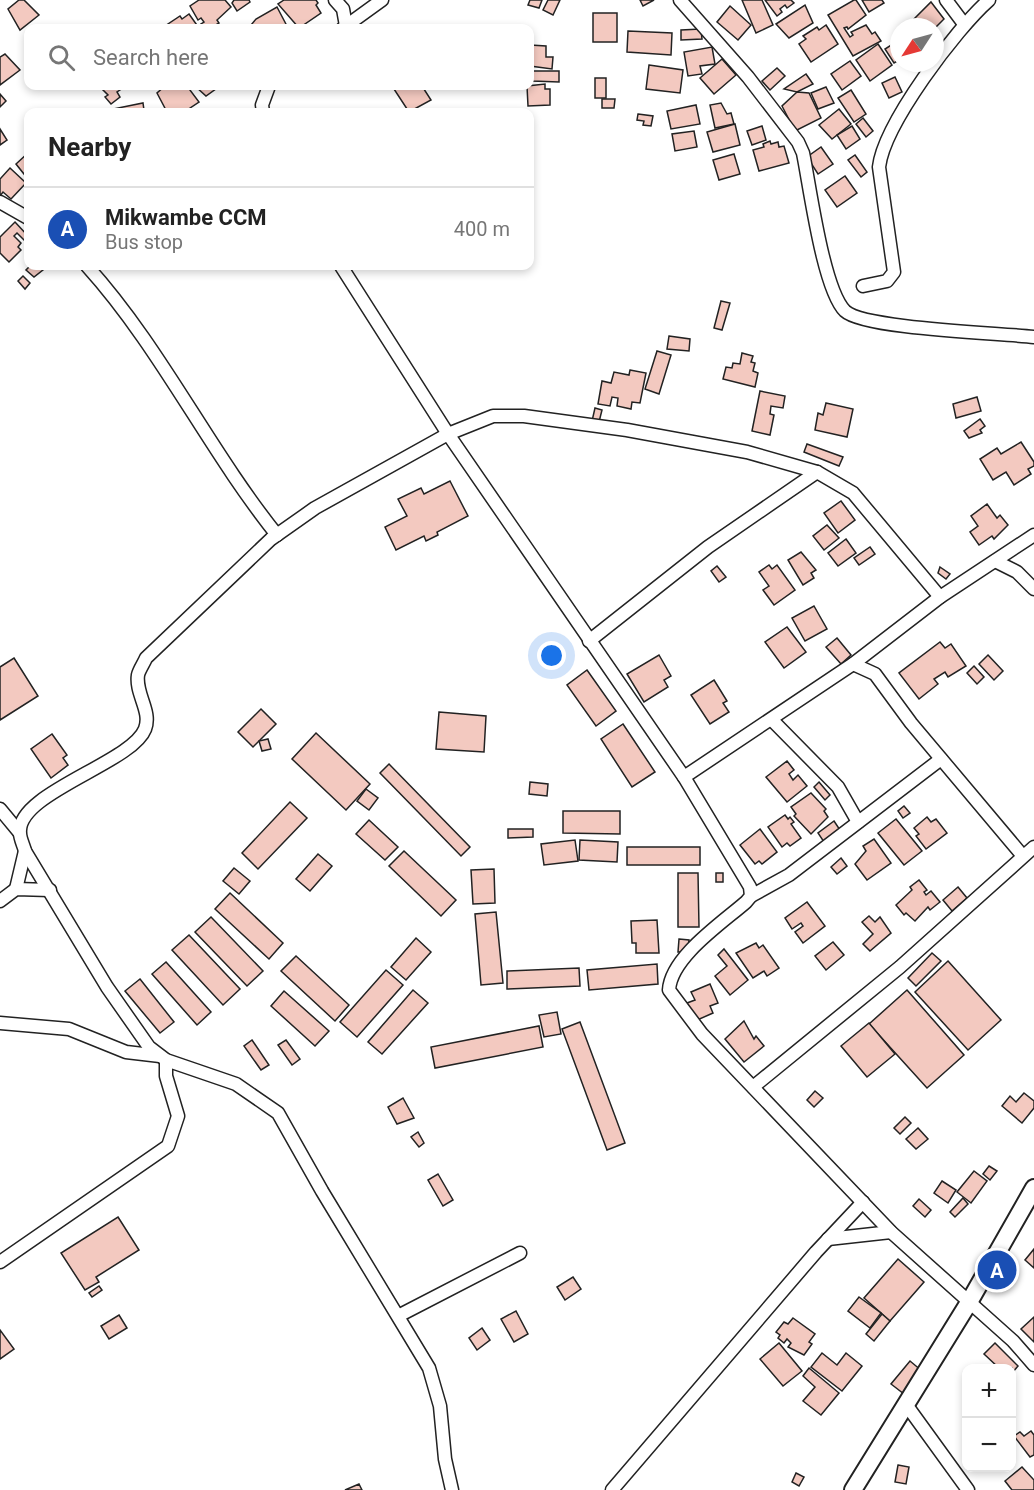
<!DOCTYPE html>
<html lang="en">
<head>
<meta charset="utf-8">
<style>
  body { margin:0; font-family:Roboto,sans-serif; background:#f2f2f2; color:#222 }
  .controls { position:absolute; right:18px; bottom:18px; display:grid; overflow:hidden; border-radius:12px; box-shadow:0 3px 9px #0003 }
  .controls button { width:54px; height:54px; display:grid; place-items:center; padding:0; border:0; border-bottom:2px solid #e0e0e0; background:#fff; color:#222; font:30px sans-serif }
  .compass { position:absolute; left:890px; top:18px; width:54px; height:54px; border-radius:50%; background:#fff; box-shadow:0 3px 9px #0003; rotate:234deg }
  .you { position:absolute; left:552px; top:656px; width:21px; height:21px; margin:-15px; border:4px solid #fff; border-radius:50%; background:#1a73e8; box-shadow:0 0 0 9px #1a73e833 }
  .badge { display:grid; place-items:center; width:39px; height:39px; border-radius:50%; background:#c62828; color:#fff; font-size:20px; font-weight:700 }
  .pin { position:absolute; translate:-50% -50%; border:3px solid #fff; box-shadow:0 2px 6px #0006 }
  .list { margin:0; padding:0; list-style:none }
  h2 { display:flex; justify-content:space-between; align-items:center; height:78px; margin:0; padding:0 24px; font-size:26px }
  h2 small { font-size:20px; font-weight:400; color:#767676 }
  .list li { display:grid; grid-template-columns:39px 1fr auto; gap:18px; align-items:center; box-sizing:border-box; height:84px; padding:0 24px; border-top:2px solid #e0e0e0 }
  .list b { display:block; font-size:22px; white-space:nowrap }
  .list p { margin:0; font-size:20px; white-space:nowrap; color:#767676 }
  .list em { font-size:20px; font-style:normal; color:#767676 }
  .icon { flex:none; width:33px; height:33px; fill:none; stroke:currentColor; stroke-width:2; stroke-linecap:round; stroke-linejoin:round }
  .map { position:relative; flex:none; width:1034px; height:1490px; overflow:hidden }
  .search { position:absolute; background:#fff; box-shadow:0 3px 9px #0003; left:24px; top:24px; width:510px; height:66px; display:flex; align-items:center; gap:15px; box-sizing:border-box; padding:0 21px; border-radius:12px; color:#767676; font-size:22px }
  .panel { position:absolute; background:#fff; box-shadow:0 3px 9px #0003; left:24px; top:108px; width:510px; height:162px; border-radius:12px }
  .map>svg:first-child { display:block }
</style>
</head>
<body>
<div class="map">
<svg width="1034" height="1490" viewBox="0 0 1034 1490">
  <rect width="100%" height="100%" fill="#fff"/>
  <g fill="#f3c9c0" stroke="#222" stroke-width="1.5">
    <path d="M19 0H24L39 15 20 30 8 9Z"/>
    <path d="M199 0H225L231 7 217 20 219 23 211 28H204L201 24 204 22 201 18 198 20 190 6Z"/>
    <path d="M234 0H249L250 2 237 11 232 3Z"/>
    <path d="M284 0H316L318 3 316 5 321 13 299 28 278 4Z"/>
    <path d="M530 0H542L539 8 528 5Z"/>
    <path d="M548 0H560L553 15 543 10Z"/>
    <path d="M640 0H654L643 6Z"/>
    <path d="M742 0H762L773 25 756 33Z"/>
    <path d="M765 0H791L794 3 787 8 785 5 780 9 782 12 777 16Z"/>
    <path d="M854 0H856L866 15 848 29 847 27 844 28 850 37 853 35 851 32 866 25 872 34 875 32 881 41 853 56 828 15Z"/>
    <path d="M862 0H882L884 3 869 12Z"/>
    <path d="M931 2 944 19 935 28 922 27 914 19Z"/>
    <path d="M805 5 813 23 789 38 776 24Z"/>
    <path d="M730 6 751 25 738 40 717 22Z"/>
    <path d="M277 7 288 28H253L251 25 256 19Z"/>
    <rect x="593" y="13" width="24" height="29"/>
    <path d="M189 14 199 28H162L180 16 182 19Z"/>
    <path d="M826 25 838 44 811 62 799 44 806 39 803 36 817 27 819 30Z"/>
    <path d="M701 29 702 39 681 40V30Z"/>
    <path d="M628 31 672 33 671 55 627 52Z"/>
    <path d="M899 40V60L894 63 885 49Z"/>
    <path d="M878 44 892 65 870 81 856 60Z"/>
    <path d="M530 45 546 46V57H553L552 69 530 66Z"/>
    <path d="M712 47 715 64 700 66 702 74 688 76 684 52Z"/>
    <path d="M5 54 20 70 0 85V57Z"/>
    <path d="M722 59 736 75 714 94 700 78Z"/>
    <path d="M850 61 861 76 842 90 831 74Z"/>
    <path d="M649 65 683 70 680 93 646 89Z"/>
    <path d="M777 68 785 76 770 90 762 81Z"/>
    <path d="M532 71H559V82L532 81Z"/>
    <path d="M806 74 813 84 797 92 784 89Z"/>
    <path d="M895 77 902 92 889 98 882 83Z"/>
    <rect x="595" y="78" width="11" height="20"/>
    <path d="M545 84V89H550V105L528 106 527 86Z"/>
    <path d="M99 86H126L117 92 120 97 111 104 105 97 108 95Z"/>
    <path d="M165 86H187L199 102 184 112H167L157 93Z"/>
    <path d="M195 86H220L206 96Z"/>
    <path d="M392 86H422L431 100 409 112Z"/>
    <path d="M826 87 834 103 818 109 811 93Z"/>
    <path d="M851 90 866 114 854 122 838 98Z"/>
    <path d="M797 92 809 93 821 118 795 131 782 106Z"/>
    <path d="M0 94 6 101 0 107Z"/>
    <path d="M602 99H615L614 108H602Z"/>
    <path d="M143 103 144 110 148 109 149 112H114L113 109Z"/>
    <path d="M721 103 727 114 731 113 734 124 715 128 710 105Z"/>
    <path d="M696 105 700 124 671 129 667 111Z"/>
    <path d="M839 109 851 124 832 139 819 125Z"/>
    <path d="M638 114 653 116 651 126 643 125 644 121 637 120Z"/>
    <path d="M863 118 873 131 866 137 856 124Z"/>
    <path d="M735 124 740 145 713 152 707 132Z"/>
    <path d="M762 126 766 140 752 145 747 131Z"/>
    <path d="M852 126 860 139 846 149 837 135Z"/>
    <path d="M0 129 7 140 0 145Z"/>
    <path d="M694 131 697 147 675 151 672 134Z"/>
    <path d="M770 141 771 144 778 142 779 147 784 146 789 163 759 171 753 150 764 147 763 144Z"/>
    <path d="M821 147 833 164 818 174 807 157Z"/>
    <path d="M28 153V179L16 164Z"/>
    <path d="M734 154 740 174 719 180 713 160Z"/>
    <path d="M855 155 867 172 861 177 848 160Z"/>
    <path d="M10 168 26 183 11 199 3 192 0 196V179Z"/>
    <path d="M845 176 857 193 837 207 825 190Z"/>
    <path d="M15 222 28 236 24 240 17 233 14 236 21 243 18 247 21 250 9 262 0 253V237Z"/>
    <path d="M30 266H48L34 277 26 270Z"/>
    <path d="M23 276 30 283 25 289 18 281Z"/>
    <path d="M721 301 730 303 722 330 714 328Z"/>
    <path d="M669 336 690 339 689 351 667 349Z"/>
    <path d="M657 351 671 355 659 394 645 389Z"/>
    <path d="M742 353 753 356 751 362 755 363 753 371 758 373 755 387 723 379 726 367 732 368 733 363 740 364Z"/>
    <path d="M630 370 646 373 640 403 632 402 631 409 617 406 618 398 612 397 610 406 598 404 602 381 611 383 614 372 629 375Z"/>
    <path d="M760 391 785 396 783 408 771 406 770 414 774 415 770 435 752 431Z"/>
    <path d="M977 397 981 411 956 418 953 404Z"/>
    <path d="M826 403 853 409 847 437 815 430 818 413 823 415Z"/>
    <path d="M595 408 602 410 599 422 592 421Z"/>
    <path d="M980 419 985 426 980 430 982 433 969 438 964 431Z"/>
    <path d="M1021 442 1034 462V466L1028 469 1031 474 1014 485 1006 472 993 480 980 459 997 448 1001 454Z"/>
    <path d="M807 444 843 457 839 466 804 452Z"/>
    <path d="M450 481 468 516 437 532 438 535 426 541 424 536 396 550 385 527 407 516 398 499 421 488 424 494Z"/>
    <path d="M841 501 855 520 838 533 824 513Z"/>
    <path d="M987 504 997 518 1000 515 1008 525 994 539 992 536 979 545 970 532 978 526 971 516Z"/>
    <path d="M827 525 839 538 824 550 813 536Z"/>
    <path d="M846 539 856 553 838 566 828 553Z"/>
    <path d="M870 547 875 554 859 565 854 558Z"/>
    <path d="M801 552 816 570 811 573 814 578 803 585 788 560Z"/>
    <path d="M769 565 772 569 777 565 795 590 774 605 763 590 769 586 759 572Z"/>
    <path d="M717 566 726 577 719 582 711 571Z"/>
    <path d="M940 567 950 574 946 579 938 573Z"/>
    <path d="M814 606 827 629 805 641 792 618Z"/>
    <path d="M787 627 806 652 784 668 765 642Z"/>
    <path d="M837 638 851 655 841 664 826 647Z"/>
    <path d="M940 642 945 648 951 644 966 666 948 677 945 672 934 679 938 684 919 699 899 673Z"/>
    <path d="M659 655 671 676 664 680 668 687 644 702 627 674Z"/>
    <path d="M988 655 1003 671 994 680 979 664Z"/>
    <path d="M14 658 38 696 0 720V667Z"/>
    <path d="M974 666 984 677 977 684 967 673Z"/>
    <path d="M587 670 616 711 596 726 567 685Z"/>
    <path d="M714 680 727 701 723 703 729 712 710 724 691 695Z"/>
    <path d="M261 709 276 724 253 747 238 732Z"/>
    <path d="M439 712 486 716 484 752 436 749Z"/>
    <path d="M623 724 655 772 632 787 601 739Z"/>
    <path d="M316 733 370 784 346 810 292 759Z"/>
    <path d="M52 734 67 755 63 758 68 765 51 778 31 749Z"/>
    <path d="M268 739 271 749 262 751 259 741Z"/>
    <path d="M787 761 794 770 789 774 793 780 798 775 807 786 787 802 766 777Z"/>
    <path d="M389 764 470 847 461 856 380 773Z"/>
    <path d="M530 782 548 784 547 796 529 794Z"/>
    <path d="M819 782 830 795 825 800 814 787Z"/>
    <path d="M366 789 378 798 369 810 357 801Z"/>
    <path d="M811 793 826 809 824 811 828 817 811 834 794 816 796 814 791 807Z"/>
    <path d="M290 802 307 818 258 869 242 853Z"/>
    <path d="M904 806 910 813 903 818 898 811Z"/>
    <path d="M563 811H620V834L563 833Z"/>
    <path d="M785 815 788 819 790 817 794 822 791 824 801 838 790 846 787 843 782 847 768 827Z"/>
    <path d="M927 817 931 822 936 819 947 833 926 849 916 836 919 834 914 828Z"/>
    <path d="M896 819 922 851 904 865 878 833Z"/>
    <path d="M369 820 398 847 385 860 356 834Z"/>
    <path d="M834 821 840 830 824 842 818 833Z"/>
    <path d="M508 829H533V837L508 838Z"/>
    <path d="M760 829 777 852 762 864 759 861 755 864 740 845Z"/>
    <path d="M874 839 891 863 867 880 855 864 866 851 863 846Z"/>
    <path d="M575 840 578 861 544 865 541 844Z"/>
    <path d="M580 840 618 842 617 862 579 860Z"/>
    <rect x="627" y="847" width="73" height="18"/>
    <path d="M404 851 456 900 441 916 389 866Z"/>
    <path d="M318 854 332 866 310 891 296 879Z"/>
    <path d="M841 858 847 866 837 874 831 867Z"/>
    <path d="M234 868 250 881 239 894 223 881Z"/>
    <path d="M494 869 495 903 473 904 471 870Z"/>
    <path d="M678 873H698L699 927H678Z"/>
    <rect x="716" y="873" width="7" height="9"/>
    <path d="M919 880 927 890 924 892 926 895 931 891 940 902 930 910 928 907 915 921 906 913 904 915 896 905 912 890 910 887Z"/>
    <path d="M958 887 967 898 952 911 943 900Z"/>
    <path d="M230 893 283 943 269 959 215 909Z"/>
    <path d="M807 902 825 926 803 943 795 932 803 926 801 923 792 929 785 918Z"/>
    <path d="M496 912 503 983 481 985 475 914Z"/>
    <path d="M869 916 875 922 880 917 891 933 870 951 863 944 873 934 862 922Z"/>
    <path d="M211 917 263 971 247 986 195 932Z"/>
    <path d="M657 920 659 953H636V943H632L631 921Z"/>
    <path d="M189 935 240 989 223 1005 172 950Z"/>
    <path d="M416 938 431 952 406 980 391 967Z"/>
    <path d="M679 939 689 940 688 952H678Z"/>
    <path d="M833 942 844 955 826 970 815 956Z"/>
    <path d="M756 943 759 948 763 945 779 968 767 976 764 971 753 978 736 953Z"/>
    <path d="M724 949 748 980 730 995 715 976 727 966 718 955Z"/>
    <path d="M932 953 941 961 916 986 908 978Z"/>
    <path d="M296 956 349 1005 335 1021 281 971Z"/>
    <path d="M948 961 1001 1020 968 1050 915 992Z"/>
    <path d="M166 962 211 1012 197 1025 152 974Z"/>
    <path d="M657 964 658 984 589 990 587 970Z"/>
    <path d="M579 968 580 986 507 989V971Z"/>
    <path d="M386 970 403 985 357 1037 340 1022Z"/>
    <path d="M140 979 174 1022 160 1033 125 991Z"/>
    <path d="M710 984 718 1003 710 1006 713 1013 695 1021 687 1003 695 1000 691 992Z"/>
    <path d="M413 990 428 1003 382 1054 368 1042Z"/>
    <path d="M907 990 964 1055 927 1088 869 1024Z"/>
    <path d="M284 991 329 1031 315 1046 271 1006Z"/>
    <path d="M557 1012 561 1034 544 1037 539 1015Z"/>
    <path d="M744 1021 754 1039 756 1036 764 1046 744 1062 725 1039Z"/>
    <path d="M580 1022 625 1143 607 1150 562 1029Z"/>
    <path d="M869 1023 895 1054 867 1077 841 1046Z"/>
    <path d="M539 1026 543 1047 435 1068 431 1047Z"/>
    <path d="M252 1040 269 1065 261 1070 244 1046Z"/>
    <path d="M286 1040 300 1059 292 1065 278 1045Z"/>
    <path d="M815 1091 823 1098 814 1107 807 1100Z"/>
    <path d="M1024 1093 1034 1101V1108L1022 1123 1002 1106 1010 1096 1016 1102Z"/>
    <path d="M403 1098 414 1118 397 1124 388 1107Z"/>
    <path d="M905 1117 911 1123 900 1134 894 1128Z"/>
    <path d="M918 1128 928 1139 916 1149 906 1139Z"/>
    <path d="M418 1132 424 1143 419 1147 411 1137Z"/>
    <path d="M989 1166 997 1171 990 1180 983 1174Z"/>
    <path d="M974 1171 987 1181 971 1203 957 1192Z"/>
    <path d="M438 1174 453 1200 443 1206 428 1180Z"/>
    <path d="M942 1181 956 1190 948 1203 934 1193Z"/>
    <path d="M963 1198 968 1204 955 1217 950 1212Z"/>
    <path d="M919 1199 931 1210 925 1217 913 1206Z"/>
    <path d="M118 1217 139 1250 96 1277 99 1282 85 1290 61 1253Z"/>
    <path d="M1034 1249V1268L1025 1260Z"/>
    <path d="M898 1259 924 1282 890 1321 864 1298Z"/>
    <path d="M573 1277 581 1289 565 1300 557 1287Z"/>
    <path d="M99 1286 102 1290 92 1297 89 1293Z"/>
    <path d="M859 1297 881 1313 870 1328 848 1311Z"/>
    <path d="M516 1311 528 1334 514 1342 501 1319Z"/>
    <path d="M882 1314 890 1321 874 1341 866 1334Z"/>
    <path d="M119 1315 127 1328 109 1339 101 1326Z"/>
    <path d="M1034 1317V1342L1021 1329Z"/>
    <path d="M793 1318 815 1334 809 1342 812 1344 804 1355 788 1347 791 1343 787 1339 784 1343 778 1338 780 1335 776 1332 784 1322 788 1324Z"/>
    <path d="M482 1328 490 1340 477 1350 469 1338Z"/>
    <path d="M0 1330 14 1349 0 1359Z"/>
    <path d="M779 1343 802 1371 783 1386 760 1359Z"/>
    <path d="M995 1343 1018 1366 1012 1373V1368H999L984 1354Z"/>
    <path d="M822 1353 837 1365 846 1353 862 1366 842 1391 811 1367Z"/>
    <path d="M910 1361 922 1371 904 1394 891 1384Z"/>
    <path d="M809 1368 839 1393 821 1415 803 1401 815 1387 803 1376Z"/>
    <path d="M1031 1431 1034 1435V1455L1030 1457 1014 1436 1020 1432 1024 1436Z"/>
    <path d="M898 1465 909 1467 906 1484 895 1482Z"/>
    <path d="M1022 1467 1034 1480V1490H1012L1005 1481Z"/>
    <path d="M796 1473 804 1477 799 1486 792 1482Z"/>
    <path d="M359 1484 362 1490H345Z"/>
  </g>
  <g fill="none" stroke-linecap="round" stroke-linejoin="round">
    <defs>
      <g id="street">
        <path d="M335 0 343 9 346 26 343 28"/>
        <path d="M680 0 748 77 798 142 803 153C810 187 823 289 845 311 864 329 1001 333 1034 337"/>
        <path d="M946 0 964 24"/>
        <path d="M346 26 382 0"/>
        <path d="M263 112 262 105 269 86"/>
        <path d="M0 202 28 218"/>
        <path d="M87 266C161 348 208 449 277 535"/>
        <path d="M341 266 448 434 684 777 750 887 751 896 746 902C722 923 671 957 669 990L702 1034 891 1232 1013 1341 1034 1365"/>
        <path d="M863 286 887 281 894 272 879 167C884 124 956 29 989 0"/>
        <path d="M995 561 1017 572 1034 589"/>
        <path d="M589 641 708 547 817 472"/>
        <path d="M853 664 875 674 911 723 1022 855"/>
        <path d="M772 720 838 787 858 822"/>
        <path d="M684 777 853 664 940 597 1034 535"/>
        <path d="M0 809 19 832"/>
        <path d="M16 889 25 851"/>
        <path d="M751 896 789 875 941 759"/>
        <path d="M0 901 16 889 50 890"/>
        <path d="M0 1023 69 1029 126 1052 160 1056"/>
        <path d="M753 1087 900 967 1034 847"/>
        <path d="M828 1239 891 1232"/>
        <path d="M0 1262 168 1146 178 1116 166 1076V1060"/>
        <path d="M400 1315 520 1253"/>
        <path d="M905 1403 968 1490"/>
        <path d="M452 1490 445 1459 440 1406 429 1368 322 1191 278 1113 236 1084 166 1060 149 1047 107 987 25 851C24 846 20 839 20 833 16 793 132 763 145 729 152 711 135 694 138 675 139 670 144 663 146 658L271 539 315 508 448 434 493 416H524L627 430 747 452 817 472 853 493 940 597"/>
        <path d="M612 1490 816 1252 863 1202"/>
      </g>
      <path id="secondary" d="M853 1490 968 1304 1034 1188"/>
    </defs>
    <use href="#street" stroke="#222" stroke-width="15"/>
    <use href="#secondary" stroke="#222" stroke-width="20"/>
    <use href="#street" stroke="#fff" stroke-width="12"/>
    <use href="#secondary" stroke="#fff" stroke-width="16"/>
  </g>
</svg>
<div class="controls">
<button>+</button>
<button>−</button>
</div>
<svg class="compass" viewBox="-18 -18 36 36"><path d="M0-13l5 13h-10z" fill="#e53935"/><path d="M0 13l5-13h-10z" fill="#767676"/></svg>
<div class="you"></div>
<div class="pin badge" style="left:997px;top:1270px;background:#1a4fb4">A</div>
<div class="search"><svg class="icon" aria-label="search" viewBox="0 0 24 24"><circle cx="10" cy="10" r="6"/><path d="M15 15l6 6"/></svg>Search here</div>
<section class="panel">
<h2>Nearby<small></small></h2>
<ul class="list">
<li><span class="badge" style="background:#1a4fb4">A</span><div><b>Mikwambe CCM</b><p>Bus stop</p></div><em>400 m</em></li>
</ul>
</section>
</div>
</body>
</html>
